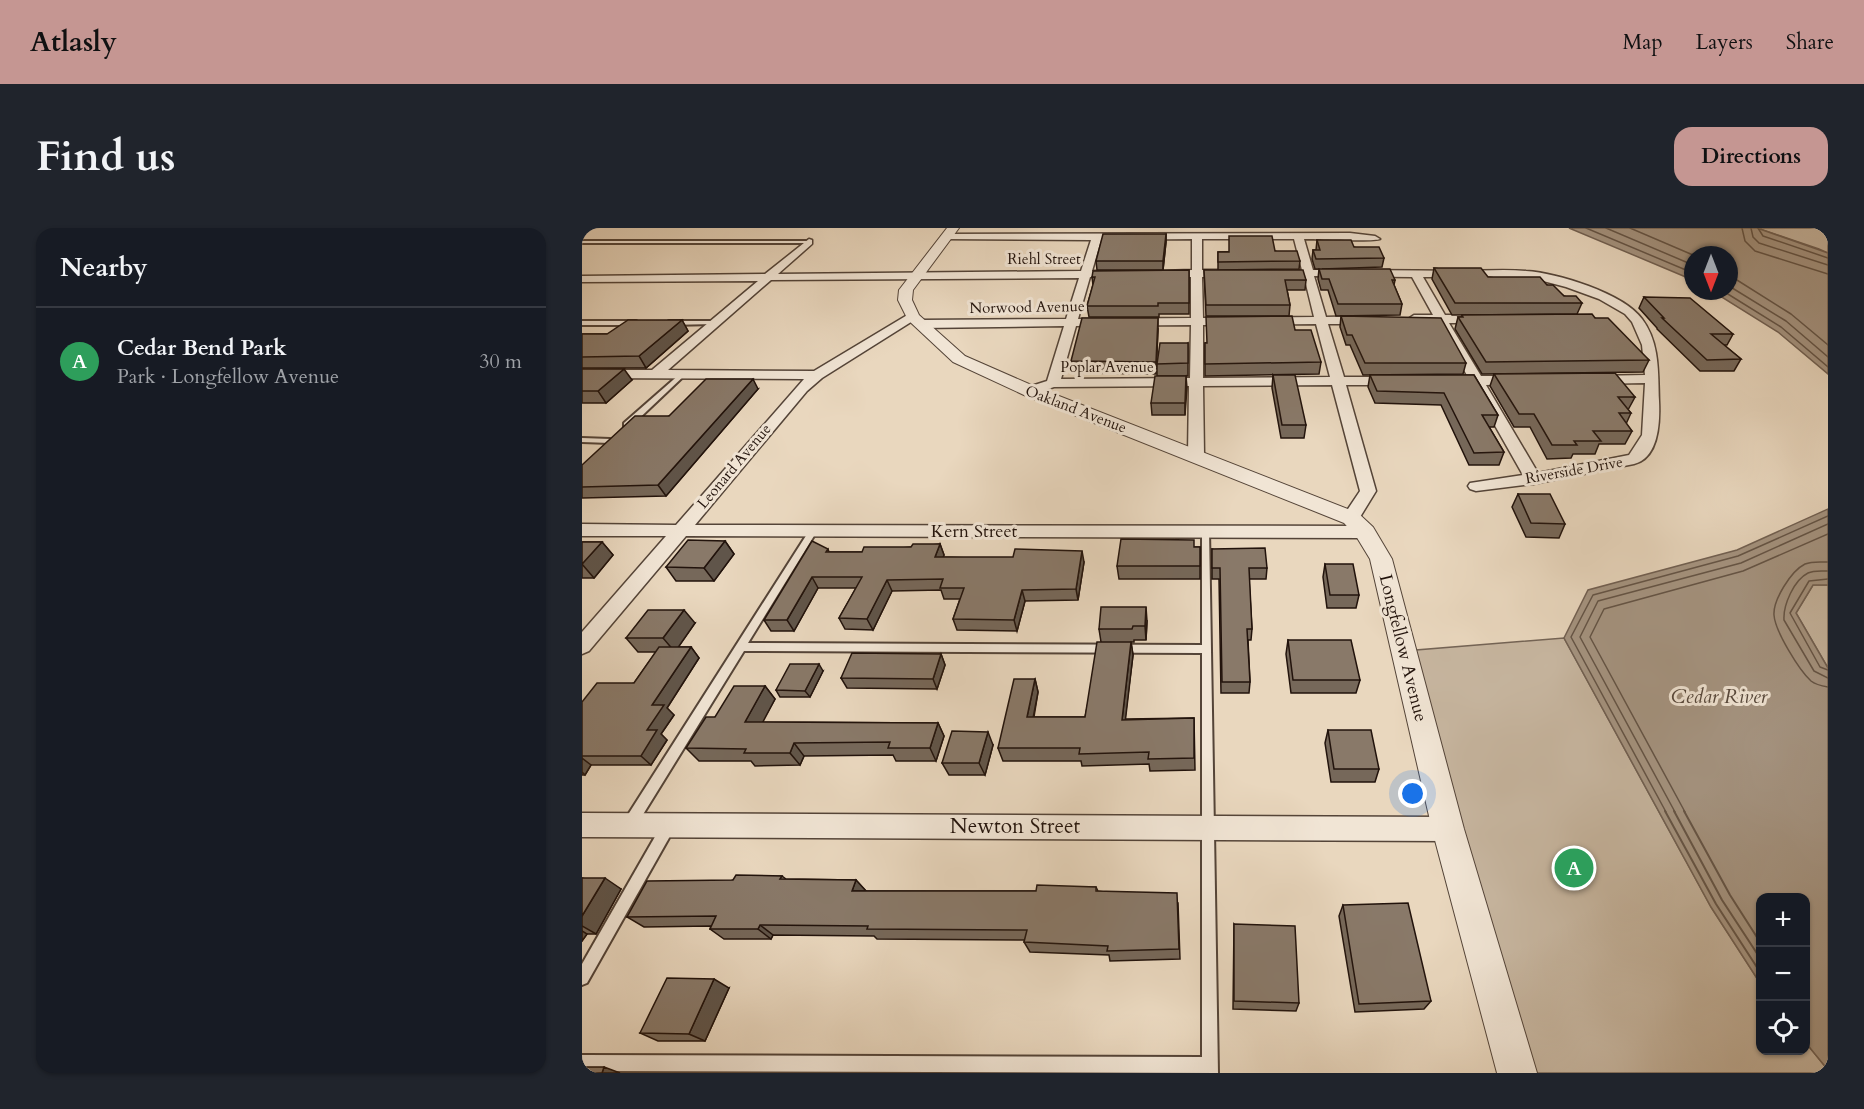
<!DOCTYPE html>
<html lang="en">
<head>
<meta charset="utf-8">
<style>
  body { margin:0; font-family:Cardo,serif; background:#20242c; color:#f1f3f6 }
  .controls { position:absolute; right:18px; bottom:18px; display:grid; overflow:hidden; border-radius:12px; box-shadow:0 2px 4px #0004 }
  .controls button { width:54px; height:54px; display:grid; place-items:center; padding:0; border:0; border-bottom:2px solid #363941; background:#171b24; color:#f1f3f6; font:30px sans-serif }
  .compass { position:absolute; left:1102px; top:18px; width:54px; height:54px; border-radius:50%; background:#171b24; box-shadow:0 2px 4px #0004; rotate:180deg }
  .you { position:absolute; left:831px; top:566px; width:21px; height:21px; margin:-15px; border:4px solid #fff; border-radius:50%; background:#1a73e8; box-shadow:0 0 0 9px #1a73e833 }
  .badge { display:grid; place-items:center; width:39px; height:39px; border-radius:50%; background:#c59692; color:#fff; font-size:20px; font-weight:700 }
  .pin { position:absolute; translate:-50% -50%; border:3px solid #fff; box-shadow:0 2px 6px #0006 }
  .list { margin:0; padding:0; list-style:none }
  h2 { display:flex; justify-content:space-between; align-items:center; height:78px; margin:0; padding:0 24px; font-size:26px }
  h2 small { font-size:20px; font-weight:400; color:#9ea1a6 }
  .list li { display:grid; grid-template-columns:39px 1fr auto; gap:18px; align-items:center; box-sizing:border-box; height:108px; padding:0 24px; border-top:2px solid #363941 }
  .list b { display:block; font-size:22px; white-space:nowrap }
  .list p { margin:0; font-size:20px; white-space:nowrap; color:#9ea1a6 }
  .list em { font-size:20px; font-style:normal; color:#9ea1a6 }
  .icon { flex:none; width:33px; height:33px; fill:none; stroke:currentColor; stroke-width:2; stroke-linecap:round; stroke-linejoin:round }
  .map { position:relative; flex:none; width:1246px; height:845px; overflow:hidden; border-radius:18px }
  header { display:flex; align-items:center; gap:36px; box-sizing:border-box; height:84px; padding:0 30px; background:#c59692; color:#111 }
  header strong { font-size:28px }
  nav { display:flex; gap:33px; margin-inline-start:auto; font-size:21px }
  .intro { display:flex; align-items:center; justify-content:space-between; box-sizing:border-box; height:144px; padding:0 36px }
  h1 { margin:0; font-size:42px }
  .button { padding:15px 27px; border-radius:18px; background:#c59692; color:#111; font-size:21px; font-weight:700 }
  main { display:flex; gap:36px; padding:0 36px }
  aside { flex:1; background:#171b24; border-radius:18px; box-shadow:0 2px 4px #0004 }
  .map>svg:first-child { display:block }
</style>
</head>
<body>
<header>
<strong>Atlasly</strong>
<nav><a>Map</a><a>Layers</a><a>Share</a></nav>
</header>
<div class="intro"><h1>Find us</h1><a class="button">Directions</a></div>
<main>
<aside>
<h2>Nearby<small></small></h2>
<ul class="list">
<li><span class="badge" style="background:#2e9e5b">A</span><div><b>Cedar Bend Park</b><p>Park · Longfellow Avenue</p></div><em>30 m</em></li>
</ul>
</aside>
<div class="map">
<svg width="1246" height="845" viewBox="0 0 1246 845">
  <rect width="100%" height="100%" fill="#e9d7be"/>
  <filter id="stains"><feTurbulence type="fractalNoise" baseFrequency=".00333" numOctaves="4"/><feColorMatrix values="0 0 0 0 .2 0 0 0 0 .09 0 0 0 0 .02 0 0 0 .5 -.17"/></filter>
  <radialGradient id="worn" r=".72"><stop offset=".6" stop-color="#630" stop-opacity="0"/><stop offset="1" stop-color="#630" stop-opacity=".3"/></radialGradient>
  <g fill="#c7b6a0" stroke="#746456" stroke-width="1.5">
    <path d="M1175 0H1246V25L1237 21Z"/>
    <path d="M1231 357H1246V440L1214 385Z"/>
    <path d="M982 410 1129 679 1178 755V822H1224V815L1246 842V845H935L822 423Z"/>
  </g>
  <g fill="#a59481" stroke="#716052" stroke-width="1.5">
    <path d="M987 0H1175L1246 25V146L1196 104 1130 63H1147V27H1111V52Z"/>
    <path d="M1246 281V357H1231L1214 385 1246 440V842L1224 815V670H1178V755L1129 679 982 410 1006 362 1155 322Z"/>
  </g>
  <g fill="none" stroke-linecap="round" stroke-linejoin="round">
    <g stroke="#645446" stroke-width="1.5">
      <path d="M1004 0 1111 45"/>
      <path d="M1024 0 1111 37"/>
      <path d="M1048 0 1111 27"/>
      <path d="M1160 0 1163 13 1173 23 1246 46"/>
      <path d="M1169 0 1171 9 1177 15 1246 37"/>
      <path d="M1176 0 1181 8 1246 30"/>
      <path d="M1147 47 1209 86 1246 117"/>
      <path d="M1147 58 1204 93 1246 129"/>
      <path d="M1141 63 1199 99 1246 139"/>
      <path d="M1246 334C1238 334 1230 333 1223 336 1209 343 1191 372 1192 387 1193 403 1217 442 1229 453 1234 457 1240 458 1246 459"/>
      <path d="M1246 343C1240 343 1232 342 1226 345 1212 352 1201 377 1202 392L1232 443 1246 450"/>
      <path d="M1246 351 1227 353 1208 385 1238 439 1246 442"/>
      <path d="M1084 584 989 409 1011 367 1156 328 1246 288"/>
      <path d="M1093 584 998 409 1016 373 1159 335 1246 296"/>
      <path d="M1103 584 1008 409 1022 381 1161 343 1246 306"/>
    </g>
    <g stroke="#645446" stroke-width="2">
      <path d="M1083 583 1134 676 1178 744"/>
      <path d="M1092 583 1140 672 1178 730"/>
      <path d="M1102 583 1148 667 1178 714"/>
    </g>
    <defs>
      <g id="service">
        <path d="M0 13H227L229 14 227 15H0Z"/>
        <path d="M0 93H54L57 95 54 97H0Z"/>
        <path d="M131 93 134 95 133 96 87 97 84 95 87 93Z"/>
        <path d="M99 145 104 146 48 199H42V195Z"/>
        <path d="M0 210 28 211 32 213 28 215 0 214Z"/>
        <path d="M231 300 235 303 166 415 620 417V303L624 300 627 301 636 845 0 843V827L620 829V425L162 423 52 601 47 603 42 601 41 597 42 593 227 303Z"/>
        <path d="M87 591 92 593 93 597 92 601 5 755 0 757V736L82 593Z"/>
      </g>
      <g id="minor">
        <path d="M768 5 793 8 798 11C793 14 734 11 722 11L731 42C779 42 828 42 876 43 899 43 922 41 944 43 975 45 1041 65 1060 91 1078 115 1076 145 1077 173 1078 193 1077 230 1052 236L951 256 894 263 888 261 886 258 888 255 941 247 890 157H867L860 153 867 149H886L855 95H832L826 91 832 87H851L830 49 732 48 744 89 786 88 792 92 786 96H746L762 149H815L822 153 815 157H764L794 263 775 294H763L760 290 778 263 750 157 621 158 622 227 614 232 606 227 607 158 472 159 448 167 441 163 443 160 465 153 482 98 339 100 333 96 339 92 484 91 497 50 189 52 86 142 232 143 327 86H335L337 89 240 150 225 163 113 297 783 298 789 300 792 304 789 308 783 310 104 308 7 423 0 426V404L84 308H0V296L94 297 222 151 0 150V142H70L176 53 0 54V48L183 46 227 11 230 12V16L196 46 499 43 509 12 361 11V7L364 6ZM610 11V42L577 43 572 46 577 49H609V90L496 91 508 49H537L542 46 537 43H510L519 12ZM620 11H712L720 42H694L689 45 694 48H722L732 89 621 90 620 49 651 48 656 45 651 42H620ZM841 49H946L984 59 1017 71 1043 86 1050 94 1060 117 1063 147 1011 148 1004 152 1011 156 1063 155 1060 207 1047 227 956 245 904 157 938 156 945 152 938 148H899L867 95H903L909 91 903 87H863ZM734 96 748 149 621 150V97ZM609 97 608 150 479 151 494 98Z"/>
        <path d="M0 585 866 589 875 593 879 601 875 609 866 613 0 609Z"/>
      </g>
      <path id="tertiary" d="M365 0H377L331 62 330 72 337 87 383 128 454 159 776 285 791 299 810 331 882 601 955 845H915L850 601 788 331 774 308 762 295 442 167 371 134 326 92 316 72 317 62Z"/>
    </defs>
    <use href="#service" stroke="#544438" stroke-width="4"/>
    <use href="#minor" stroke="#544438" stroke-width="3"/>
    <use href="#tertiary" stroke="#544438" stroke-width="2"/>
    <use href="#service" fill="#f1e5d5" fill-rule="evenodd"/>
    <use href="#minor" fill="#f1e5d5" fill-rule="evenodd"/>
    <use href="#tertiary" fill="#f1e5d5" fill-rule="evenodd"/>
  </g>
  <g fill="#76685a" stroke="#22130c" stroke-width="1.5">
    <path d="M584 6V14L581 42H515L514 33Z"/>
    <path d="M735 12 772 19 802 30 800 39 740 41 813 52 812 57 820 76 818 87 754 88 746 62H739L736 51 737 41H733L730 31 731 22H734Z"/>
    <path d="M693 23 718 33 717 41 636 42V24Z"/>
    <path d="M852 40 906 49 965 57 982 68 1000 75 995 86 870 87 850 51Z"/>
    <path d="M607 42V86H577V89H507L505 78 511 57 510 49Z"/>
    <path d="M622 42 724 52 723 62H705L708 77 707 88H624Z"/>
    <path d="M1062 69 1151 106 1145 117H1142L1159 131 1152 143H1118L1075 101V100L1057 80Z"/>
    <path d="M880 87 1013 90 1067 132 1061 144 900 146 873 101 876 89H879Z"/>
    <path d="M759 88 884 135 881 146 781 147 768 117H764L758 99Z"/>
    <path d="M100 92 106 103 64 140H0V106H25Z"/>
    <path d="M576 101 574 146 491 145 489 133Z"/>
    <path d="M713 102 739 134 737 146 623 148V115Z"/>
    <path d="M606 115V148H575V136Z"/>
    <path d="M0 141 50 152 24 175H0Z"/>
    <path d="M912 146 1053 169 1046 182 1049 185 1044 196 1050 203 1043 216H1017L1013 226H991L989 230 965 231 948 199H932L908 158Z"/>
    <path d="M691 147 724 197 722 210H699L690 160Z"/>
    <path d="M788 147H892L916 187 912 199H907L922 224 917 237H887L859 177 793 175 786 159Z"/>
    <path d="M604 148 603 187H570L569 175Z"/>
    <path d="M176 161 84 268 0 270V237L87 188Z"/>
    <path d="M936 266 983 296 977 310 944 309 930 279Z"/>
    <path d="M143 313 152 326 132 353H94L84 339Z"/>
    <path d="M0 314H20L31 327 12 350H0Z"/>
    <path d="M358 316 362 327 361 329 502 334 496 372 443 373 435 403 375 402 371 391 378 371H362L359 362 310 363 291 402 263 401 257 390 274 360H236L212 403H189L182 392 246 321 247 324H280Z"/>
    <path d="M612 319H618V351H537L535 338Z"/>
    <path d="M630 321 685 340 684 351H667L670 401 669 412H666L668 454 667 465H639L637 351H630Z"/>
    <path d="M743 336 777 367 774 380H745L741 349Z"/>
    <path d="M565 393 564 412H552V414H549L551 427 543 491 612 490 613 542 568 543 567 536 500 538 499 533H421L416 520 453 451 456 464 452 489H503L519 414 517 401Z"/>
    <path d="M113 395 96 419H109L117 430 85 480 92 487 79 506 85 512 69 537H9L3 547H0V474L52 455 74 424H56L44 410Z"/>
    <path d="M706 412 778 452 774 465H709L704 426Z"/>
    <path d="M359 426 363 437 355 461 265 460 259 450Z"/>
    <path d="M241 443 228 469H198L194 462Z"/>
    <path d="M183 458 193 471 180 494 356 495 362 508 354 533H314L311 527 222 528 218 537 173 538 169 533H117L104 520 133 489Z"/>
    <path d="M746 502 797 541 793 554H749L743 515Z"/>
    <path d="M411 517 403 547H367L360 535Z"/>
    <path d="M200 648 204 651 274 652 284 663H454L514 659 516 663 596 675 598 731 528 733 527 727 448 724 442 714 443 712 295 711 292 708 191 707 189 711H142L128 701 129 698 62 699 45 689 151 652Z"/>
    <path d="M0 650 39 661 14 706H5L0 713Z"/>
    <path d="M761 677 849 773 842 781 773 784 757 688Z"/>
    <path d="M652 696 717 775 714 783 651 781Z"/>
    <path d="M147 760 123 813H76L58 805Z"/>
  </g>
  <g fill="#60554a" stroke="#22130c" stroke-width="1.5">
    <path d="M584 6V14L581 42V33Z"/>
    <path d="M576 90V101L574 146V134Z"/>
    <path d="M100 92 106 103 64 140 57 128Z"/>
    <path d="M42 141 50 152 24 175 16 163Z"/>
    <path d="M604 148 605 160 603 187V175Z"/>
    <path d="M171 151 176 161 84 268 76 257Z"/>
    <path d="M143 313 152 326 132 353 122 340Z"/>
    <path d="M20 314 31 327 12 350 0 336Z"/>
    <path d="M358 316 362 327 357 340 353 329Z"/>
    <path d="M500 323 502 334 496 372 494 361Z"/>
    <path d="M230 349 236 360 212 403 205 392Z"/>
    <path d="M305 352 310 363 291 402 285 391Z"/>
    <path d="M440 362 443 373 435 403 432 392Z"/>
    <path d="M564 379 565 393 564 412 563 398Z"/>
    <path d="M102 382 113 395 93 424 81 410Z"/>
    <path d="M549 414 551 427 542 504 540 492Z"/>
    <path d="M109 419 117 430 85 480 92 487 79 506 85 512 69 537 59 528 65 502 70 477Z"/>
    <path d="M359 426 363 437 355 461 351 451Z"/>
    <path d="M237 436 241 443 228 469 223 463Z"/>
    <path d="M453 451 456 464 449 501 445 489Z"/>
    <path d="M183 458 193 471 174 507 163 494Z"/>
    <path d="M356 495 362 508 354 533 348 520Z"/>
    <path d="M406 504 411 517 403 547 397 535Z"/>
    <path d="M212 515 222 528 218 537 208 525Z"/>
    <path d="M0 530 9 537 3 547 0 544Z"/>
    <path d="M23 650 39 661 14 706 0 698V688Z"/>
    <path d="M274 652 284 663H270Z"/>
    <path d="M178 697 191 707 189 711 176 701Z"/>
    <path d="M0 703 5 706 0 713Z"/>
    <path d="M132 751 147 760 123 813 107 806Z"/>
    <path d="M22 839 38 845H20Z"/>
  </g>
  <g fill="#897969" stroke="#22130c" stroke-width="1.5">
    <path d="M521 6H584L581 33H514Z"/>
    <path d="M647 8H690L693 23H715L718 33 636 34V24H647Z"/>
    <path d="M735 12H769L772 19H797L802 30 734 31 731 22H738Z"/>
    <path d="M852 40H899L906 49H958L965 57H971L982 68H994L1000 75H873Z"/>
    <path d="M737 41H808L813 52H810L820 76H756L747 51H740Z"/>
    <path d="M607 42V75H576V78H505L513 49H510L511 43Z"/>
    <path d="M622 42H721L724 52H703L708 77H624Z"/>
    <path d="M1062 69 1108 70 1151 106H1129L1159 131 1125 132 1080 90H1082Z"/>
    <path d="M1010 86 1013 90H1026L1067 132 904 134 876 89H881L880 87Z"/>
    <path d="M710 88 713 102H729L739 134 623 136V115H625L624 89Z"/>
    <path d="M759 88 859 90 884 135H783L770 107H765Z"/>
    <path d="M500 90H576L574 134 489 133Z"/>
    <path d="M46 92H100L57 128 0 129V106H25Z"/>
    <path d="M578 115H606V135L575 136Z"/>
    <path d="M0 141H42L16 163H0Z"/>
    <path d="M1033 145 1053 169H1036L1049 185H1037L1050 203H1011L1019 213H992L995 217H970L952 186H937L912 146Z"/>
    <path d="M691 147H713L724 197H700Z"/>
    <path d="M788 147H892L916 187H900L922 224 892 225 862 165 795 163Z"/>
    <path d="M573 148H604L603 175H569Z"/>
    <path d="M124 151H171L76 257 0 259V237L53 188H87Z"/>
    <path d="M936 266H968L983 296 949 295Z"/>
    <path d="M539 311 612 312V319H618V338H535Z"/>
    <path d="M106 312 143 313 122 340 84 339Z"/>
    <path d="M230 313 246 321 244 324H280L282 319H329L331 316H358L353 329H431L433 321 500 323 494 361 440 362 432 392 371 391 382 360H358L361 351 305 352 285 391 257 390 280 349H230L205 392H182Z"/>
    <path d="M0 314H20L0 336Z"/>
    <path d="M683 320 685 340H667L670 401H665L668 454H640L638 340H630V321Z"/>
    <path d="M743 336H771L777 367H748Z"/>
    <path d="M519 379H564L563 398H551L550 401H517Z"/>
    <path d="M66 382H102L81 410H44Z"/>
    <path d="M706 412H769L778 452H711Z"/>
    <path d="M515 414H549L540 492 612 490V530L566 531 567 524 497 526 498 520H416L432 451H453L445 489H503Z"/>
    <path d="M77 419H109L70 477H82L65 502H75L59 528H0V474L15 455H52Z"/>
    <path d="M270 425 359 426 351 451 259 450Z"/>
    <path d="M208 436H237L223 463 194 462Z"/>
    <path d="M152 458H183L163 494 356 495 348 520H306L308 514 212 515 208 525H162L164 521 104 520 124 489H133Z"/>
    <path d="M746 502H789L797 541H752Z"/>
    <path d="M370 503 406 504 397 535H360Z"/>
    <path d="M154 647 200 648 198 651 274 652 270 663H454L455 657 514 659V663L595 665 597 721 525 723 526 718 442 714 445 702 285 701 286 698 178 697 176 701H128L134 688 45 689 65 653 151 652Z"/>
    <path d="M0 650H23L0 688Z"/>
    <path d="M826 675 849 773 777 776 761 677Z"/>
    <path d="M652 696 713 698 717 775 652 773Z"/>
    <path d="M85 750 132 751 107 806 58 805Z"/>
    <path d="M0 839H22L20 845H0Z"/>
  </g>
  <g text-anchor="middle" dominant-baseline="central" stroke-width="6" stroke-linejoin="round" paint-order="stroke">
    <g font-size="15" fill="#22130c" stroke="#f1e5d5">
      <text x="462" y="31">Riehl Street</text>
      <text transform="translate(445 79) rotate(-1)">Norwood Avenue</text>
      <text x="525" y="139">Poplar Avenue</text>
      <text transform="translate(494 181) rotate(21)">Oakland Avenue</text>
      <text transform="translate(152 238) rotate(-50)">Leonard Avenue</text>
      <text transform="translate(992 242) rotate(-10)">Riverside Drive</text>
    </g>
    <g font-size="18" fill="#22130c" stroke="#f1e5d5">
      <text x="392" y="303">Kern Street</text>
      <text transform="translate(821 420) rotate(76)">Longfellow Avenue</text>
    </g>
    <g font-size="20" font-style="italic" fill="#56473b" stroke="#f1e5d5">
      <text x="1137" y="468">Cedar River</text>
    </g>
    <g font-size="21" fill="#22130c" stroke="#f1e5d5">
      <text x="433" y="598">Newton Street</text>
    </g>
  </g>
  <rect width="100%" height="100%" filter="url(#stains)"/>
  <rect width="100%" height="100%" fill="url(#worn)"/>
</svg>
<div class="controls">
<button>+</button>
<button>−</button>
<button><svg class="icon" aria-label="locate" viewBox="0 0 24 24"><circle cx="12" cy="12" r="6"/><path d="M12 2v4M12 18v4M2 12h4M18 12h4"/></svg></button>
</div>
<svg class="compass" viewBox="-18 -18 36 36"><path d="M0-13l5 13h-10z" fill="#e53935"/><path d="M0 13l5-13h-10z" fill="#9ea1a6"/></svg>
<div class="you"></div>
<div class="pin badge" style="left:992px;top:640px;background:#2e9e5b">A</div>
</div>
</main>
</body>
</html>
